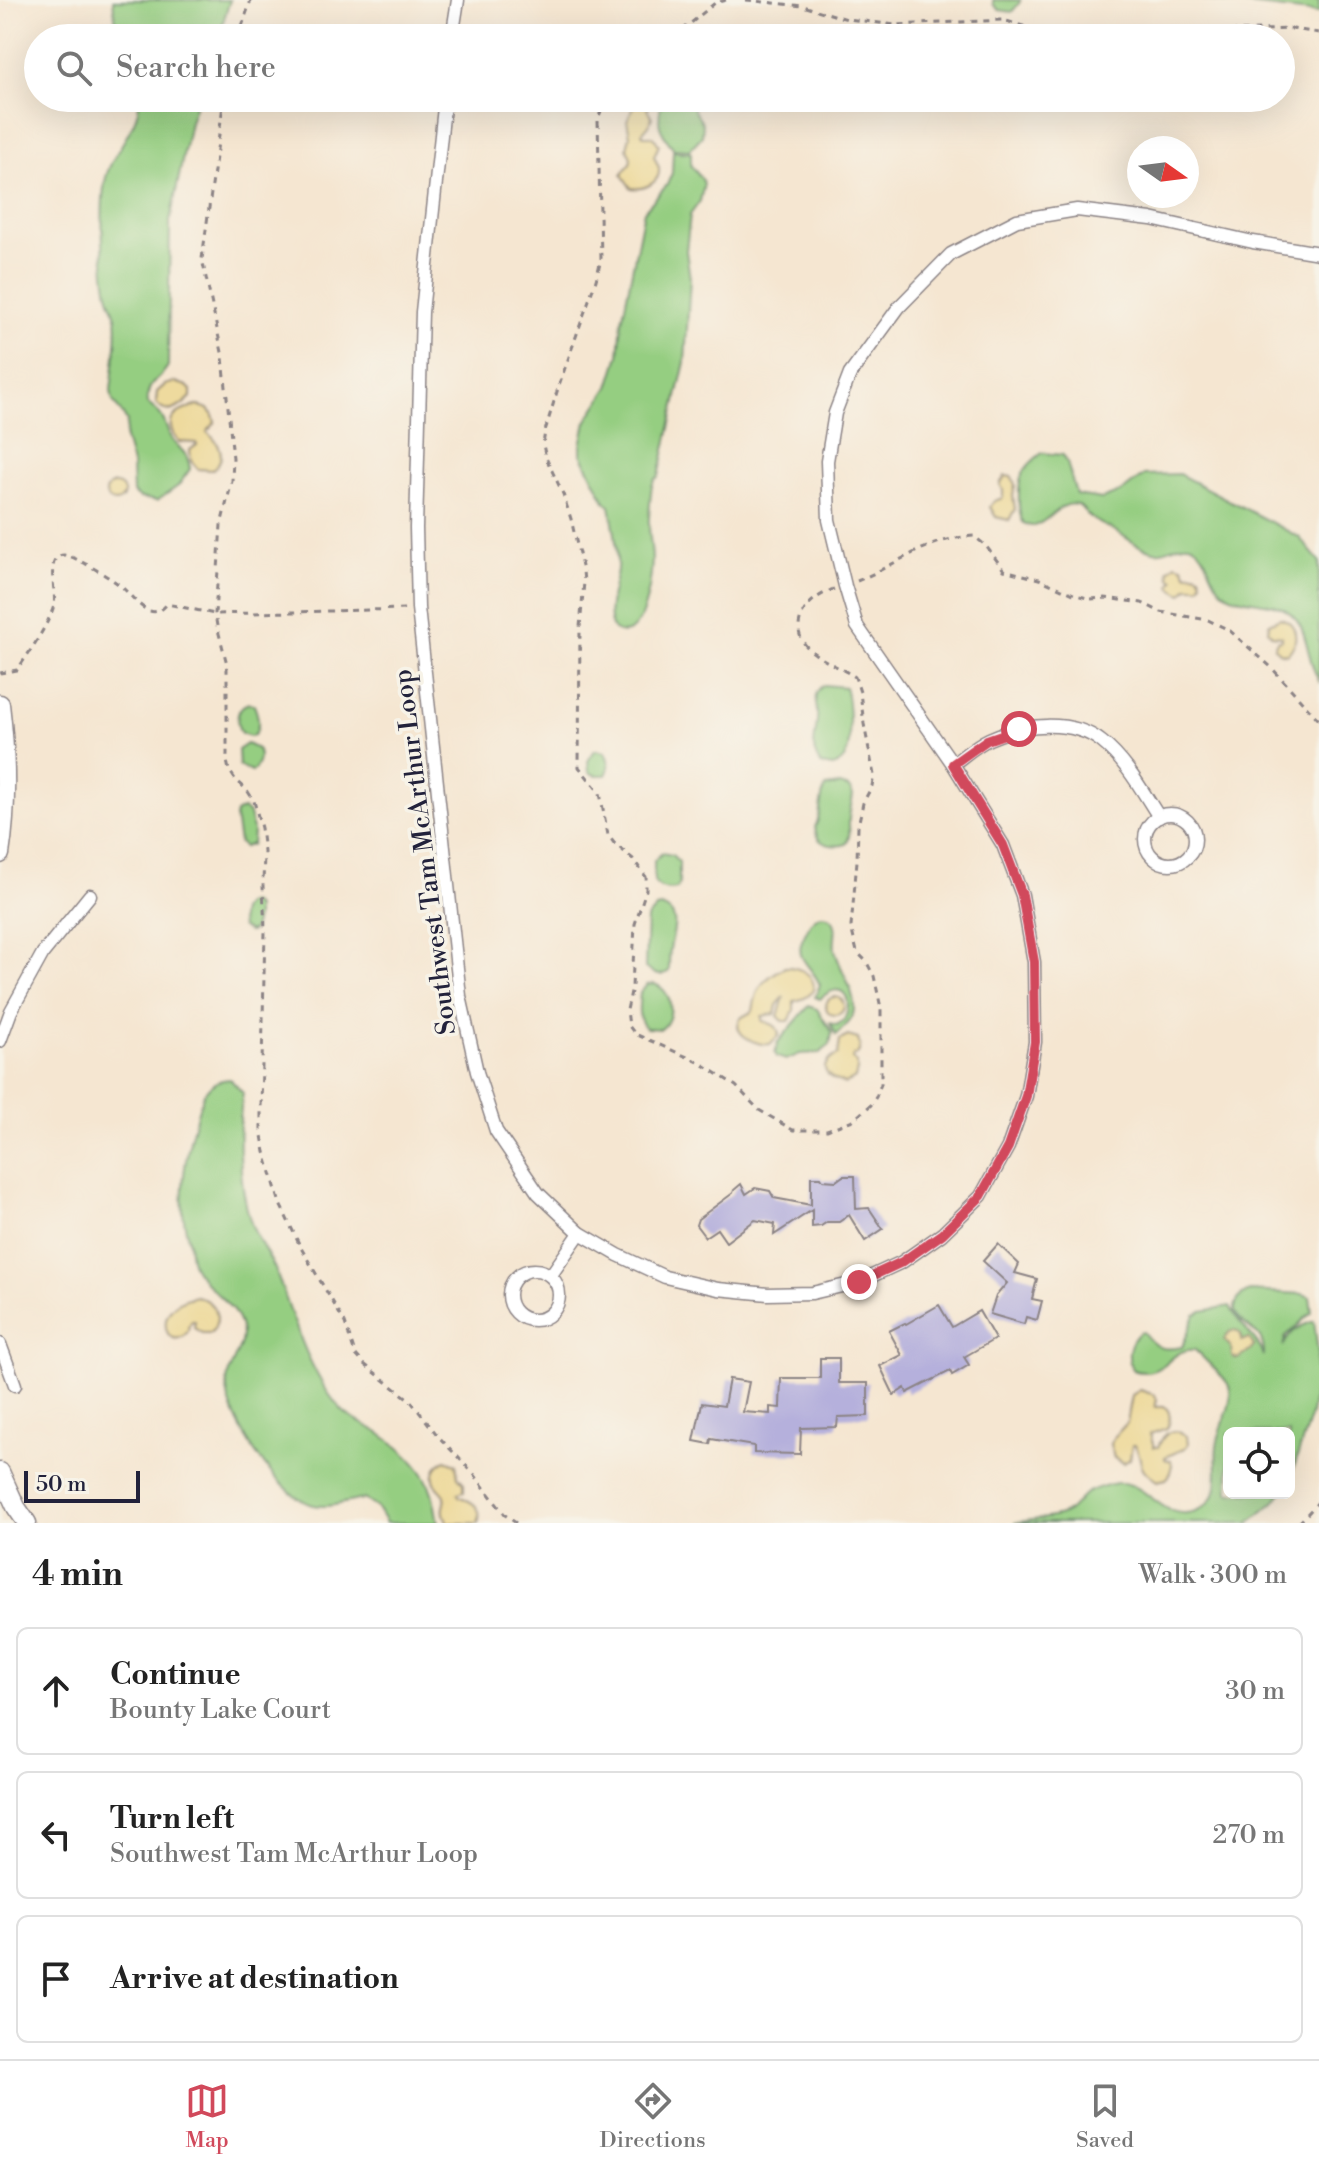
<!DOCTYPE html>
<html lang="en">
<head>
<meta charset="utf-8">
<style>
  body { margin:0; font-family:"Libre Bodoni",serif; background:#f6f6f6; color:#222 }
  .controls { position:absolute; right:24px; bottom:24px; display:grid; overflow:hidden; border-radius:12px; box-shadow:0 8px 32px #0002 }
  .controls button { width:72px; height:72px; display:grid; place-items:center; padding:0; border:0; border-bottom:2px solid #e0e0e0; background:#fff; color:#222; font:40px sans-serif }
  .compass { position:absolute; left:1127px; top:136px; width:72px; height:72px; border-radius:50%; background:#fff; box-shadow:0 8px 32px #0002; rotate:104deg }
  .scale { position:absolute; left:24px; bottom:20px; width:116px; box-sizing:border-box; padding-left:8px; border:4px solid #22223b; border-top:0; font-size:22px; line-height:28px; white-space:nowrap; color:#22223b; -webkit-text-stroke:6px #f7f3e8; paint-order:stroke }
  .stop { position:absolute; width:24px; height:24px; margin:-18px; border:6px solid #d1495b; border-radius:50%; background:#fff }
  .stop.end { background:#d1495b; border-color:#fff; box-shadow:0 2px 8px #0008 }
  .list { margin:0; padding:0; list-style:none }
  h2 { display:flex; justify-content:space-between; align-items:center; height:104px; margin:0; padding:0 32px; font-size:34px }
  h2 small { font-size:26px; font-weight:400; color:#767676 }
  .list li { display:grid; grid-template-columns:52px 1fr auto; gap:24px; align-items:center; box-sizing:border-box; height:128px; margin:0 16px 16px; padding:0 16px; border:2px solid #e0e0e0; border-radius:12px }
  .list b { display:block; font-size:30px; white-space:nowrap }
  .list p { margin:0; font-size:26px; white-space:nowrap; color:#767676 }
  .list em { font-size:26px; font-style:normal; color:#767676 }
  .icon { flex:none; width:44px; height:44px; fill:none; stroke:currentColor; stroke-width:2; stroke-linecap:round; stroke-linejoin:round }
  .map { position:relative; flex:none; width:1319px; height:1523px; overflow:hidden }
  .search { position:absolute; background:#fff; box-shadow:0 8px 32px #0002; left:24px; right:24px; top:24px; height:88px; display:flex; align-items:center; gap:20px; box-sizing:border-box; padding:0 28px; border-radius:44px; color:#767676; font-size:30px }
  .sheet { height:536px; background:#fff }
  nav { display:flex; justify-content:space-around; align-items:center; box-sizing:border-box; height:112px; border-top:2px solid #e0e0e0; background:#fff; font-size:22px; color:#767676 }
  nav a { display:grid; justify-items:center; gap:4px }
  nav .on { color:#d1495b }
  .map>svg:first-child { display:block }
</style>
</head>
<body>
<div class="map">
<svg width="1319" height="1523" viewBox="0 0 1319 1523">
  <rect width="100%" height="100%" fill="#f7f3e8"/>
  <filter id="ink" filterUnits="userSpaceOnUse"><feTurbulence type="fractalNoise" baseFrequency=".0125" numOctaves="2"/><feDisplacementMap in="SourceGraphic" scale="16" xChannelSelector="R" yChannelSelector="G"/><feConvolveMatrix kernelMatrix="1 2 1 2 8 2 1 2 1" color-interpolation-filters="sRGB"/></filter>
  <filter id="wash" filterUnits="userSpaceOnUse"><feTurbulence type="fractalNoise" baseFrequency=".006" numOctaves="4" result="noise"/><feDisplacementMap in="SourceGraphic" scale="32" xChannelSelector="R" yChannelSelector="G"/><feGaussianBlur stdDeviation="1.8" result="paint"/><feColorMatrix in="noise" values="0 0 0 0 0 0 0 0 0 0 0 0 0 0 0 0 0 1.4 0 .05"/><feComposite in="paint" operator="in"/></filter>
  <g filter="url(#wash)">
    <rect width="100%" height="100%" fill="#f5e6d1"/>
    <g fill="#95ce81" stroke="#5c785e" stroke-width="2">
      <path d="M113 0H230L218 38H122L116 25Z"/>
      <path d="M993 0H1020V2L1012 12 999 10 993 4Z"/>
      <path d="M1204 0H1319V13Z"/>
      <path d="M139 98H198L190 122 170 221 168 366C158 383 145 382 148 404 167 419 161 416 170 436 177 451 187 447 190 469L178 486 157 501 140 498 133 493 132 464 125 439 127 421 113 401 111 391C113 367 119 340 116 317 114 309 110 301 108 293 103 269 100 206 105 182 110 152 140 129 139 98Z"/>
      <path d="M662 98H693L694 110 703 124 702 136 689 150 674 149C657 128 657 125 662 98Z"/>
      <path d="M673 151 691 153V166L702 179 704 184 700 201 690 215 686 251 690 278 685 362 659 476C654 480 654 480 652 486 650 496 650 507 649 517 648 532 652 546 652 561 651 580 644 647 614 630 603 613 615 588 617 569 618 547 614 526 610 506L606 503 581 454V445L586 422 609 387 619 355 622 321 644 211 667 185 672 173Z"/>
      <path d="M1042 453 1063 455 1067 462 1076 495 1102 499 1123 491 1144 475 1179 474 1299 537 1319 561V681C1308 663 1308 634 1296 619 1281 600 1255 604 1234 597 1209 589 1212 557 1194 546 1181 538 1169 554 1154 551 1139 548 1129 539 1117 532 1108 527 1097 523 1090 517 1085 513 1083 507 1077 505 1056 499 1040 537 1024 523 1017 516 1018 483 1022 475 1026 466 1034 459 1042 453Z"/>
      <path d="M824 685 845 687C849 698 851 741 847 753 844 761 840 764 833 767L821 765C809 749 816 738 817 720 819 706 809 694 824 685Z"/>
      <path d="M249 703 254 705C258 715 261 726 254 735L250 736 241 733C235 722 236 706 249 703Z"/>
      <path d="M247 744 257 749C261 758 259 765 252 772L239 766 238 750Z"/>
      <path d="M595 750 605 752C609 761 611 766 606 775H595L589 772 588 761Z"/>
      <path d="M840 785 849 788 853 795C852 802 850 810 849 817 848 828 852 834 846 844 838 847 823 846 818 838 816 835 816 831 815 827 823 813 818 799 826 787Z"/>
      <path d="M243 809 249 814 253 831 252 844 244 847 239 843 235 817 236 813Z"/>
      <path d="M662 853 672 855 679 862V884L677 889C668 891 659 889 654 882V861Z"/>
      <path d="M247 903H251L256 907V918L253 930 249 932 241 927C239 918 239 909 247 903Z"/>
      <path d="M661 907C683 914 672 933 670 950 669 957 669 964 669 971 660 979 654 973 645 968L647 918 656 908Z"/>
      <path d="M820 915C825 915 828 915 832 919 839 927 833 940 835 950 839 968 853 986 854 1004 855 1021 846 1025 836 1035L830 1023 837 1025 844 1020C855 997 841 979 820 999L815 997 820 985C811 963 791 959 805 934 810 925 810 920 820 915Z"/>
      <path d="M654 984C673 990 676 1018 661 1029L646 1028C636 1018 639 1006 640 993L647 985Z"/>
      <path d="M809 1006 817 1009 832 1032 830 1045 820 1053 800 1054 786 1060 777 1057 775 1053 778 1042Z"/>
      <path d="M230 1079 243 1093C237 1129 239 1185 250 1220 255 1238 268 1253 275 1269 292 1313 310 1379 344 1412 355 1422 369 1426 381 1434 401 1448 425 1468 432 1493 435 1503 436 1513 438 1523H386L377 1508 364 1499C348 1501 326 1510 310 1504 277 1492 224 1417 227 1382 228 1361 248 1346 240 1324 232 1302 210 1291 197 1272 191 1264 190 1254 189 1243 187 1234 184 1223 183 1213 180 1174 191 1130 204 1093 212 1083 217 1080 230 1079Z"/>
      <path d="M1250 1291 1303 1294 1310 1297 1312 1312 1286 1336 1283 1346C1292 1331 1295 1328 1314 1321L1318 1353 1316 1364 1317 1377 1311 1414 1289 1483V1433H1229V1493H1281L1274 1502 1249 1523H1014C1030 1519 1047 1520 1063 1514 1075 1509 1076 1501 1085 1494 1090 1490 1114 1482 1120 1483 1149 1483 1163 1523 1196 1511 1203 1508 1211 1502 1214 1495 1220 1480 1215 1462 1217 1446 1219 1427 1235 1405 1229 1386 1228 1380 1202 1357 1195 1350 1171 1346 1164 1381 1133 1370 1126 1357 1128 1343 1139 1333L1143 1332C1156 1349 1162 1351 1182 1347L1195 1315 1202 1311 1230 1306C1240 1329 1255 1332 1264 1356 1265 1329 1246 1332 1235 1312 1234 1302 1241 1294 1250 1291Z"/>
    </g>
    <g fill="#eeda9e" stroke="#887e6c" stroke-width="2">
      <path d="M635 98H656L647 109 652 117 649 125 642 133 644 136H653L659 145 654 156C655 160 658 164 659 168 661 184 642 190 631 188L622 175 624 171 630 164 631 158 627 148 630 136 627 120 634 107Z"/>
      <path d="M175 382 187 386 191 390V397C180 408 167 418 156 403L157 392 165 385Z"/>
      <path d="M197 406C209 407 213 412 215 423L207 432C220 443 228 458 212 470L198 469 191 461 190 450 197 445 196 443 179 442C161 421 175 411 197 406Z"/>
      <path d="M1005 476 1012 477 1015 485 1013 496 1015 509 1009 520 996 517 990 507 994 501 1003 498V490L1000 484Z"/>
      <circle cx="115" cy="493" r="9"/>
      <path d="M1176 564 1183 566 1187 574 1195 573 1200 575 1202 582 1200 587H1188L1182 594 1172 588 1171 584 1174 580 1170 578 1169 570Z"/>
      <path d="M1280 618C1298 622 1300 642 1287 654L1279 652 1274 647 1277 641 1282 639V636L1272 635 1268 630 1269 623Z"/>
      <path d="M785 967C813 966 828 996 794 1001V1011L789 1021H783L778 1016 784 997 777 1005 775 1014 762 1016V1021C771 1024 778 1024 779 1035L770 1044C758 1047 729 1033 741 1018 744 1015 749 1014 753 1011 756 987 764 978 785 967Z"/>
      <circle cx="835" cy="1006" r="9"/>
      <path d="M848 1036 858 1039 860 1047 858 1054 853 1056 852 1059 857 1063V1070L855 1078 845 1084C826 1078 815 1066 838 1055L840 1040Z"/>
      <path d="M196 1296C214 1301 224 1317 211 1333H202L194 1328 195 1321H192L188 1327 189 1330C168 1359 146 1305 196 1296Z"/>
      <path d="M1235 1330 1241 1334V1341L1249 1338 1254 1346 1250 1351 1238 1359 1232 1357 1231 1347 1224 1340 1229 1332Z"/>
      <path d="M1140 1390 1155 1395 1157 1400 1155 1407H1165C1171 1412 1171 1421 1167 1428L1150 1434 1154 1447H1158C1164 1433 1171 1426 1187 1436L1188 1444 1184 1449 1165 1457V1459L1171 1461 1172 1465 1169 1476 1166 1479 1157 1481C1134 1466 1145 1462 1135 1445H1132L1130 1459 1124 1463 1114 1458 1110 1444 1113 1438 1127 1423 1132 1395Z"/>
      <path d="M446 1460 456 1464 458 1477 464 1483V1491L458 1493 459 1496C472 1502 484 1507 478 1523H448L447 1521C439 1506 448 1505 445 1496 445 1494 438 1488 437 1486 430 1476 435 1464 446 1460Z"/>
    </g>
    <g id="blocks">
      <g fill="#b5b0dc">
        <path d="M843 1176H855L856 1209 869 1208 883 1229 865 1241 849 1215 839 1222H827L821 1226 812 1227V1210L774 1235 775 1224 755 1220 726 1242 717 1229 705 1237 696 1225 698 1219 733 1193 734 1190 741 1184 746 1194 755 1188 770 1191 774 1198 811 1205V1177H821L823 1180 836 1181Z"/>
        <path d="M998 1244 1019 1264 1015 1273 1037 1279 1032 1299 1042 1301 1037 1320 1026 1317 1024 1324 990 1314 996 1296 1007 1283 983 1261Z"/>
        <path d="M939 1305 952 1327 979 1311 995 1339 964 1357 969 1365 952 1375 950 1371 907 1393 905 1388 894 1395 880 1366 902 1355 889 1331 905 1323 906 1324Z"/>
        <path d="M820 1358H839V1383H868V1416L838 1417 837 1427 801 1428 800 1454 754 1453V1446L711 1439 710 1444 694 1441 702 1403 724 1406 729 1379 749 1382 743 1412 770 1414V1407L780 1408 781 1378H820Z"/>
      </g>
    </g>
  </g>
  <g filter="url(#ink)">
    <use href="#blocks" fill-opacity="0" stroke="#8c8486" stroke-width="2"/>
    <g fill="none" stroke-linecap="round" stroke-linejoin="round">
      <defs>
        <g id="street">
          <path d="M452 38 458 0"/>
          <path d="M445 98 422 312 416 528 418 608 460 996 477 1072 496 1131 538 1193 580 1233 618 1255 665 1277 718 1289 768 1294 812 1293 859 1282 902 1262 942 1234 981 1196 1008 1147 1026 1096 1035 1042 1034 962 1022 895 1003 845 953 764 857 626 845 586 829 520 827 461 835 413 850 374 899 307 951 254 1017 220 1077 210 1151 219 1253 242 1319 253"/>
          <path d="M953 764C964 756 976 745 989 739 1022 724 1072 718 1102 742 1127 762 1142 791 1159 817"/>
          <circle cx="1170" cy="839" r="25"/>
          <path d="M0 1041 11 1011 43 953 90 895"/>
          <circle cx="534" cy="1295" r="25"/>
          <path d="M551 1275 580 1233"/>
          <path d="M0 1344 15 1385"/>
        </g>
        <g id="secondary">
          <path d="M0 704C6 754 8 804 0 854"/>
          <path d="M0 1472 16 1507 27 1523"/>
        </g>
      </defs>
      <use href="#street" stroke="#8c8486" stroke-width="15"/>
      <use href="#secondary" stroke="#8c8486" stroke-width="21"/>
      <g stroke="#8c8486" stroke-width="3" stroke-dasharray="6 6" stroke-linecap="butt">
        <path d="M746 0 803 6 847 19 896 25 1003 20 1063 38"/>
        <path d="M238 38 251 0"/>
        <path d="M673 38 715 3 726 0"/>
        <path d="M1112 38 1140 27 1198 32 1293 29 1319 33"/>
        <path d="M224 98 202 259 223 357 233 458 232 481 221 525 215 614 217 626 227 664V761L229 770 235 779 247 790 254 801 261 828 264 852 263 886 265 931 261 1108V1130L265 1152 280 1204 301 1248 345 1323 355 1354 364 1364 410 1400 438 1436 474 1474 505 1515 516 1523"/>
        <path d="M605 98 598 120 601 259 596 280 559 385 545 431 543 445 546 458 563 494 571 519 583 571 584 582 580 627 579 767 600 793 608 835 614 843 633 859 646 877V890L635 924 632 987 627 1010 629 1026 635 1034 701 1063 736 1086 759 1110 793 1130H827L853 1120 871 1105 876 1097 881 1084V1008L874 976 866 961 857 952 851 927 857 861 858 826 863 803 872 786 874 775 864 724 860 692 855 677C833 662 789 651 801 617 807 602 819 595 834 589"/>
        <path d="M857 581C898 564 928 538 974 536L986 546 1004 570 1039 579 1076 595 1091 599 1105 598 1142 603 1161 612 1208 620 1229 630 1271 667 1319 720"/>
        <path d="M0 673 17 670C28 655 50 622 54 605 57 591 44 556 64 555 74 555 116 581 123 588 136 600 151 624 167 604L215 614 406 609"/>
        <path d="M1299 1523 1319 1501"/>
      </g>
      <use href="#street" stroke="#fff" stroke-width="12"/>
      <use href="#secondary" stroke="#fff" stroke-width="18"/>
    </g>
  </g>
  <g fill="none" stroke-linecap="round" stroke-linejoin="round" filter="url(#ink)">
    <path stroke="#d1495b" stroke-width="10" d="M859 1282 902 1262 942 1234 981 1196 1008 1147 1026 1096 1035 1042 1034 962 1022 895 1003 845 953 764 987 740 1019 729"/>
  </g>
  <g text-anchor="middle" dominant-baseline="central" stroke-width="7" stroke-linejoin="round" paint-order="stroke">
    <g font-size="26" fill="#22223b" stroke="#f7f3e8">
      <text transform="translate(425 852) rotate(-97)">Southwest Tam McArthur Loop</text>
    </g>
  </g>
</svg>
<div class="controls">
<button><svg class="icon" aria-label="locate" viewBox="0 0 24 24"><circle cx="12" cy="12" r="6"/><path d="M12 2v4M12 18v4M2 12h4M18 12h4"/></svg></button>
</div>
<svg class="compass" viewBox="-18 -18 36 36"><path d="M0-13l5 13h-10z" fill="#e53935"/><path d="M0 13l5-13h-10z" fill="#767676"/></svg>
<div class="scale">50 m</div>
<div class="stop" style="left:1019px;top:729px"></div>
<div class="stop end" style="left:859px;top:1282px"></div>
<div class="search"><svg class="icon" aria-label="search" viewBox="0 0 24 24"><circle cx="10" cy="10" r="6"/><path d="M15 15l6 6"/></svg>Search here</div>
</div>
<section class="sheet">
<h2>4 min<small>Walk · 300 m</small></h2>
<ul class="list">
<li><svg class="icon" aria-label="ahead" viewBox="0 0 24 24"><path d="M12 20V5M6 11l6-6 6 6"/></svg><div><b>Continue</b><p>Bounty Lake Court</p></div><em>30 m</em></li>
<li><svg class="icon" aria-label="left" viewBox="0 0 24 24"><path d="M17 20v-9H6M10 6l-5 5 5 5"/></svg><div><b>Turn left</b><p>Southwest Tam McArthur Loop</p></div><em>270 m</em></li>
<li><svg class="icon" aria-label="arrive" viewBox="0 0 24 24"><path d="M6 21V4h12l-3 4 3 4H6"/></svg><div><b>Arrive at destination</b></div></li>
</ul>
</section>
<nav>
<a class="on"><svg class="icon" aria-label="map" viewBox="0 0 24 24"><path d="M3 6l6-2 6 2 6-2v14l-6 2-6-2-6 2zM9 4v14M15 6v14"/></svg>Map</a>
<a><svg class="icon" aria-label="directions" viewBox="0 0 24 24"><path d="M12 3l9 9-9 9-9-9zM9 14v-3h6M13 9l2 2-2 2"/></svg>Directions</a>
<a><svg class="icon" aria-label="saved" viewBox="0 0 24 24"><path d="M7 4h10v16l-5-4-5 4z"/></svg>Saved</a>
</nav>
</body>
</html>
